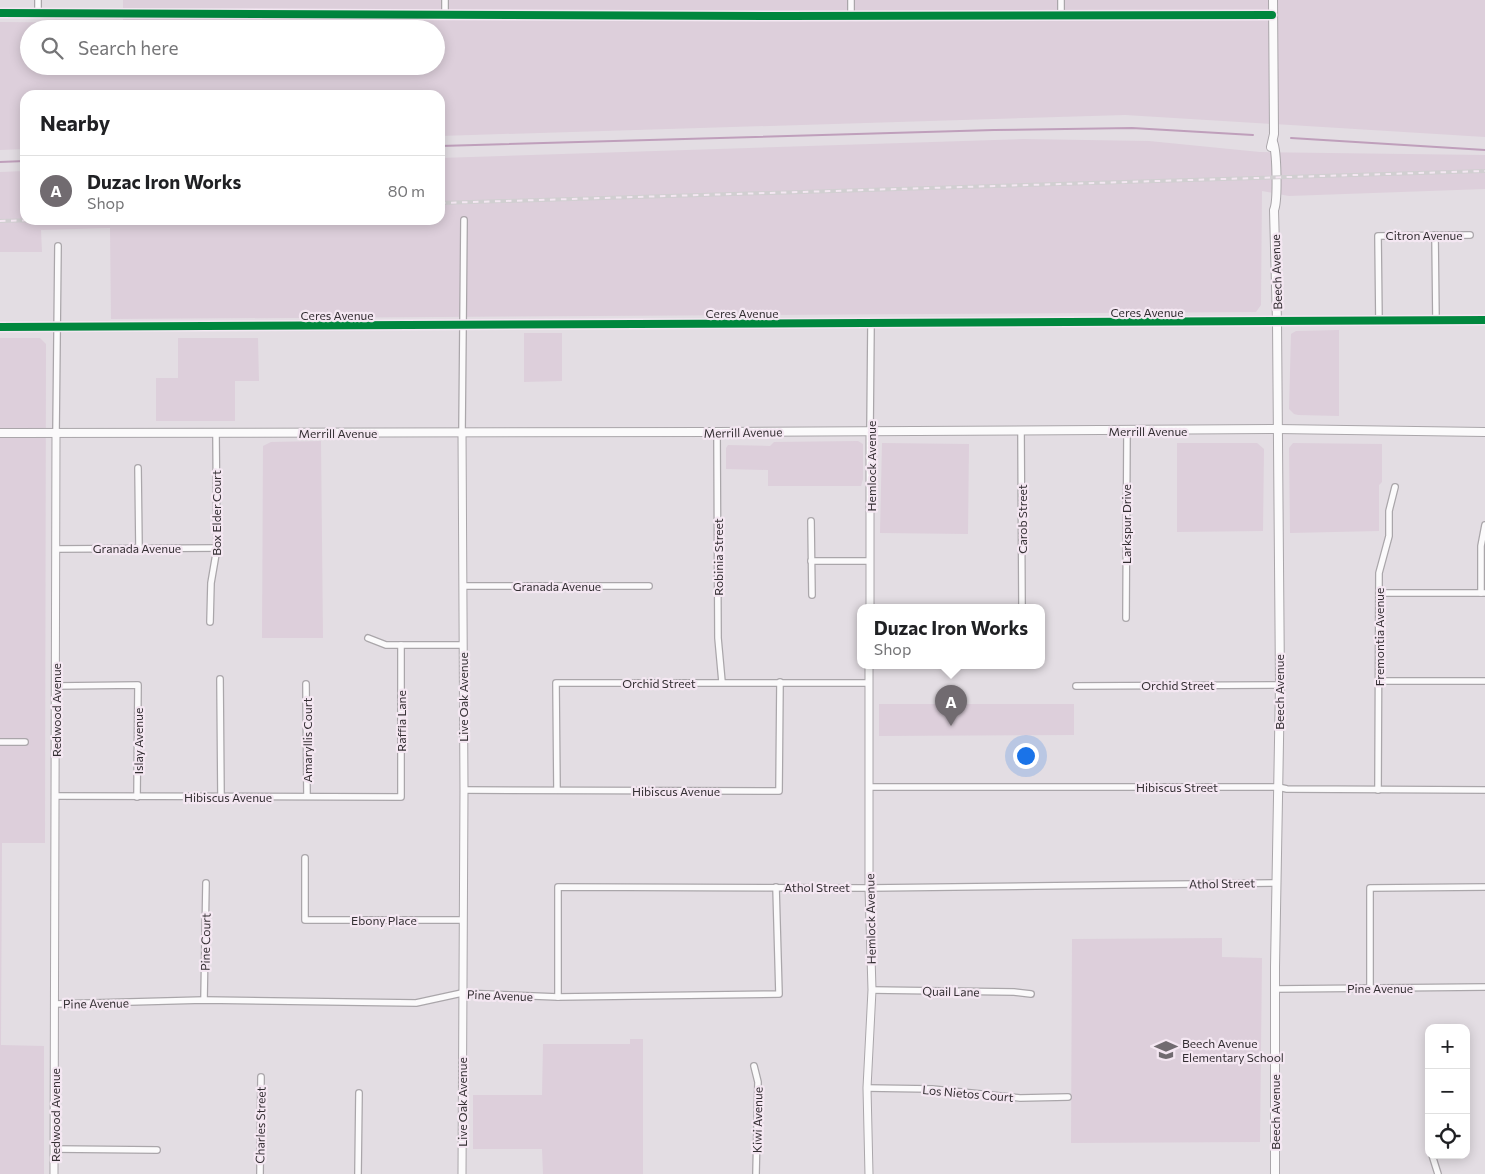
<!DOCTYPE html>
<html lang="en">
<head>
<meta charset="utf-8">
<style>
  body { margin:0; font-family:Commissioner,sans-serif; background:#f6f6f6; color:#202124 }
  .controls { position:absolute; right:15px; bottom:15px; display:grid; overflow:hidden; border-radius:10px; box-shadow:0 2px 12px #0003 }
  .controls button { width:45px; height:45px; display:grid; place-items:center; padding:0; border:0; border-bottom:1px solid #e0e0e0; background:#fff; color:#202124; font:25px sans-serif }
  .you { position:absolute; left:1025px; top:755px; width:18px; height:18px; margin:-12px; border:4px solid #fff; border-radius:50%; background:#1a73e8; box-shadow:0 0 0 8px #1a73e833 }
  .badge { display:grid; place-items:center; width:32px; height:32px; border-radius:50%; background:#716b70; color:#fff; font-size:16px; font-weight:700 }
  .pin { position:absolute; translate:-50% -41px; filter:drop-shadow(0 1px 2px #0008) }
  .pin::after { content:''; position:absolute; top:26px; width:18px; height:15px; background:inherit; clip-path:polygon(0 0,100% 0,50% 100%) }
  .popup { position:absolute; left:857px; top:604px; width:188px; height:65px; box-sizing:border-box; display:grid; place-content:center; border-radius:10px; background:#fff; filter:drop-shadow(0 1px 4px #0005); font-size:16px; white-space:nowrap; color:#757577 }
  .popup b { font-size:19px; color:#202124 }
  .popup::after { content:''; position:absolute; left:50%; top:100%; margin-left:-10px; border:10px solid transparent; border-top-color:#fff }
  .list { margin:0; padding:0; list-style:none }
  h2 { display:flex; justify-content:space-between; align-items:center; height:65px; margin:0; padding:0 20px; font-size:21px }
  h2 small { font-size:16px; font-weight:400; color:#757577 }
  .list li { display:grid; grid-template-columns:32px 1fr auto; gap:15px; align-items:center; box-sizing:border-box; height:70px; padding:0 20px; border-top:1px solid #e0e0e0 }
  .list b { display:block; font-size:19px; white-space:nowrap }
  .list p { margin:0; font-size:16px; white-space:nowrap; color:#757577 }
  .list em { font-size:16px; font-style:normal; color:#757577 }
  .icon { flex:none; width:28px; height:28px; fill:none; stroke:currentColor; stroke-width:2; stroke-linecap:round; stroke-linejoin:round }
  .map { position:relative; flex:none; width:1485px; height:1174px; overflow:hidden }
  .search { position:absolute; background:#fff; box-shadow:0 2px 12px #0003; left:20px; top:20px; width:425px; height:55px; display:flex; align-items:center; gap:12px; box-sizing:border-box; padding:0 18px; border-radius:28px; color:#757577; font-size:19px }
  .panel { position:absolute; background:#fff; box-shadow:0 2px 12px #0003; left:20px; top:90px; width:425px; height:135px; border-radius:15px }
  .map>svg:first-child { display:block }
</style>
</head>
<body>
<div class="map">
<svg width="1485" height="1174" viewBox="0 0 1485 1174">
  <rect width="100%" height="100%" fill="#e3dde3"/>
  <g fill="#ddcfdb" fill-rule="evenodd">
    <path d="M123 0H1485V137L1125 115 440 136V95H25V149L0 150V22L123 23ZM29 29H436V66H29Z"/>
    <path d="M1023 139 1149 141 1260 152 1485 155V189L1289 196 1262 191 1261 305 1256 312 111 319 110 228 41 230 42 252H0V172L25 171V220H440V158Z"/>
    <path d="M1339 330V416L1298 415 1294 414 1289 409 1291 334 1296 331Z"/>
    <path d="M524 333H562V381L524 382Z"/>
    <path d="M0 338H40L46 344 45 843H2L1 1045 44 1046V1174H0Z"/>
    <path d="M178 338H258L259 381H235V421H156V378H178Z"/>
    <path d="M321 441 323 638H262L263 446 271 442Z"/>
    <path d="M858 441 863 444V479L861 486H768V470L726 469V448L728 445 770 446 774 442Z"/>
    <path d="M882 443 969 444 968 534 880 533Z"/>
    <path d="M1177 443H1257L1264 449 1263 531 1177 532Z"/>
    <path d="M1293 443 1382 444V482L1379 485V531L1290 533 1289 448Z"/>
    <path d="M879 704H1074V735L879 736Z"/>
    <path d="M1222 938V957L1262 958 1260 1142 1071 1143 1072 939Z"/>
    <path d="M630 1039H643V1174H543L542 1149H473V1095H542L543 1044H630Z"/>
  </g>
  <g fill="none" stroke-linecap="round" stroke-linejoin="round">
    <g stroke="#bf9fbb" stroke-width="2">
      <path d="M1291 138 1485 150"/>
      <path d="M440 146 994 130 1132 128 1253 135"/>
      <path d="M0 162 25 161"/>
    </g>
    <defs>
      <g id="minor">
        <path d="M851 0V16"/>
        <path d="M38 13V0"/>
        <path d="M445 14V0"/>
        <path d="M1061 15V0"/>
        <path d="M1435 235 1436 320"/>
        <path d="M1379 322 1378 236 1470 235"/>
        <path d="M0 327 1485 320"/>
        <path d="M870 431 871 324"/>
        <path d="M1021 431 1022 607"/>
        <path d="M462 432 464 220"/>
        <path d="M717 432 718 638 722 682"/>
        <path d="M56 433 58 246"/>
        <path d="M138 468 139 548"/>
        <path d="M811 521 812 595"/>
        <path d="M56 549 217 548"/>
        <path d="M811 561H870"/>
        <path d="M464 586H649"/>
        <path d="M1379 593H1485"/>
        <path d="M1481 593V546L1485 525"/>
        <path d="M1126 618 1127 431"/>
        <path d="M210 622 211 583 217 548 216 434"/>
        <path d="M368 638 386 645H463"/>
        <path d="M220 679 221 797"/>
        <path d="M1378 681H1485"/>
        <path d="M306 684 307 796"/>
        <path d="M56 686 138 685 137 797"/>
        <path d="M1076 686 1280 685"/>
        <path d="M0 742H25"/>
        <path d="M869 787H1278L1287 789 1485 790"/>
        <path d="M464 790 779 791 780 682"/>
        <path d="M557 790 556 683H869"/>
        <path d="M1378 790 1379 573 1389 536V511L1395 487"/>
        <path d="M55 796 401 797V645"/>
        <path d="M305 858V920H463"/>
        <path d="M1370 988V888L1485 887"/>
        <path d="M1275 989 1485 987"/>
        <path d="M872 990 1014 992 1031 994"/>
        <path d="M558 997V887L869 888 1277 883"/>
        <path d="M204 1000 206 883"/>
        <path d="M55 1004 204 1000 416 1003 462 993 558 997 779 994 776 887"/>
        <path d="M754 1066 758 1082 756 1174"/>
        <path d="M867 1088 932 1089 1020 1098 1068 1097"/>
        <path d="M54 1149 157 1150"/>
        <path d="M1432 1155 1438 1174"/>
        <path d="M260 1174 261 1077"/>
        <path d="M358 1174 359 1093"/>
      </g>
      <g id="tertiary">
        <path d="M0 13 786 16 1272 15"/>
        <path d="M870 607V431"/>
        <path d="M54 1174 56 433"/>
        <path d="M462 1174 464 790 462 432"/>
        <path d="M869 1174 867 1088 872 990 869 888V665"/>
      </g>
      <g id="secondary">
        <path d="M1273 142C1277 151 1278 201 1274 210L1277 322 1280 685 1275 967V1174"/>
        <path d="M1271 147 1274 134 1273 0"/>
        <path d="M0 433 717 432 1277 429 1485 432"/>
      </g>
    </defs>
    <use href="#minor" stroke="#aaa6aa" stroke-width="8"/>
    <use href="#tertiary" stroke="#aaa6aa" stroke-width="9"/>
    <use href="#secondary" stroke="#aaa6aa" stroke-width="10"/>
    <use href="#minor" stroke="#fbfafb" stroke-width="5.5"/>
    <use href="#tertiary" stroke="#fbfafb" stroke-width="7"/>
    <use href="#secondary" stroke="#fbfafb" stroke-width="8"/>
    <defs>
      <g id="rail">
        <path d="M440 203 1485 171"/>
        <path d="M0 221 39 220"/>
      </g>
    </defs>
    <use href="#rail" stroke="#d1cfd1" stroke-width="4"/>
    <use href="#rail" stroke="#f4e7f2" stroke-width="2" stroke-dasharray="5.5" stroke-linecap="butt"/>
    <defs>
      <g id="cycleway">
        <path d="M0 13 786 16 1272 15"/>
        <path d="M0 327 1485 320"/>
      </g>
    </defs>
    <use href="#cycleway" stroke="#f4e7f2" stroke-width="11"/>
    <use href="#cycleway" stroke="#00873e" stroke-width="8"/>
  </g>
  <defs>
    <symbol id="school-bare" viewBox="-9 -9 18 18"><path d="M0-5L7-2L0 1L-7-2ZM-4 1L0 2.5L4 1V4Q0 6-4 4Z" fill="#716b70" stroke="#f4e7f2" stroke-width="2.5" paint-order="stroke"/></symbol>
  </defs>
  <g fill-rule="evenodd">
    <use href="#school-bare" x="1150" y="1034" width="32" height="32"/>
  </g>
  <g text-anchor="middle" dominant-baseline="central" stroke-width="4.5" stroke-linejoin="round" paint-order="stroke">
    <g font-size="12" fill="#332e32" stroke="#f4e7f2">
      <text x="1424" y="235">Citron Avenue</text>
      <text transform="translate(1276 272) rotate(-92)">Beech Avenue</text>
      <text x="1147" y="312">Ceres Avenue</text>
      <text x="742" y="313">Ceres Avenue</text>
      <text x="337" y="315">Ceres Avenue</text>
      <text x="1148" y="431">Merrill Avenue</text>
      <text transform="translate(743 432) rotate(-1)">Merrill Avenue</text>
      <text x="338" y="433">Merrill Avenue</text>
      <text transform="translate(871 466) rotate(-90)">Hemlock Avenue</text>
      <text transform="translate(216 513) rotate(-90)">Box Elder Court</text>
      <text transform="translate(1022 519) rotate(-90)">Carob Street</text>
      <text transform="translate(1126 524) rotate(-90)">Larkspur Drive</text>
      <text x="137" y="548">Granada Avenue</text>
      <text transform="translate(718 557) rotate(-90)">Robinia Street</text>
      <text x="557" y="586">Granada Avenue</text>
      <text transform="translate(1379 637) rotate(-90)">Fremontia Avenue</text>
      <text x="659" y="683">Orchid Street</text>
      <text x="1178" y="685">Orchid Street</text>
      <text transform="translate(1279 692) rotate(-90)">Beech Avenue</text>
      <text transform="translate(463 697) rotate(-90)">Live Oak Avenue</text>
      <text transform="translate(56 710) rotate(-90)">Redwood Avenue</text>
      <text transform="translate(401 721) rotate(-90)">Raffia Lane</text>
      <text transform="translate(307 740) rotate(-90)">Amaryllis Court</text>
      <text transform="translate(138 741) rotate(-90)">Islay Avenue</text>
      <text x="1177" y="787">Hibiscus Street</text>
      <text x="676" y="791">Hibiscus Avenue</text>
      <text x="228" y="797">Hibiscus Avenue</text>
      <text transform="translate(1222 883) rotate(-1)">Athol Street</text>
      <text x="817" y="887">Athol Street</text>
      <text transform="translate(870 919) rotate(-91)">Hemlock Avenue</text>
      <text x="384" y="920">Ebony Place</text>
      <text transform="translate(205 942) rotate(-89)">Pine Court</text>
      <text x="1380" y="988">Pine Avenue</text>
      <text transform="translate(951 991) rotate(1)">Quail Lane</text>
      <text transform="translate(500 995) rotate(2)">Pine Avenue</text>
      <text transform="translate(96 1003) rotate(-1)">Pine Avenue</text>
      <text transform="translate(968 1093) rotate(5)">Los Nietos Court</text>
      <text transform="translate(462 1102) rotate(-90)">Live Oak Avenue</text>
      <text transform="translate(1275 1112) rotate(-90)">Beech Avenue</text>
      <text transform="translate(55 1115) rotate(-90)">Redwood Avenue</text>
      <text transform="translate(757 1120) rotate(-89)">Kiwi Avenue</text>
      <text transform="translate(260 1125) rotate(-89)">Charles Street</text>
    </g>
    <g font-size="12" fill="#332e32" stroke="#f4e7f2" text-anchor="start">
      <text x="1182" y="1043">Beech Avenue<tspan x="1182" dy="14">Elementary School</tspan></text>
    </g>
  </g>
</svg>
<div class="controls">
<button>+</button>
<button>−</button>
<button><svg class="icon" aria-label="locate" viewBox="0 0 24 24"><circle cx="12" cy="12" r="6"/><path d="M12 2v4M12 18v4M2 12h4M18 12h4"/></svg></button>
</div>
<div class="you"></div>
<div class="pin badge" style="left:951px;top:726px">A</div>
<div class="popup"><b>Duzac Iron Works</b>Shop</div>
<div class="search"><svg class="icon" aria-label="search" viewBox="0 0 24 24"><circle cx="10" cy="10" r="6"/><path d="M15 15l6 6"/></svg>Search here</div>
<section class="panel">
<h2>Nearby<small></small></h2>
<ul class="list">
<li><span class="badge">A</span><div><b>Duzac Iron Works</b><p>Shop</p></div><em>80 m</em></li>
</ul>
</section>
</div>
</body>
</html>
